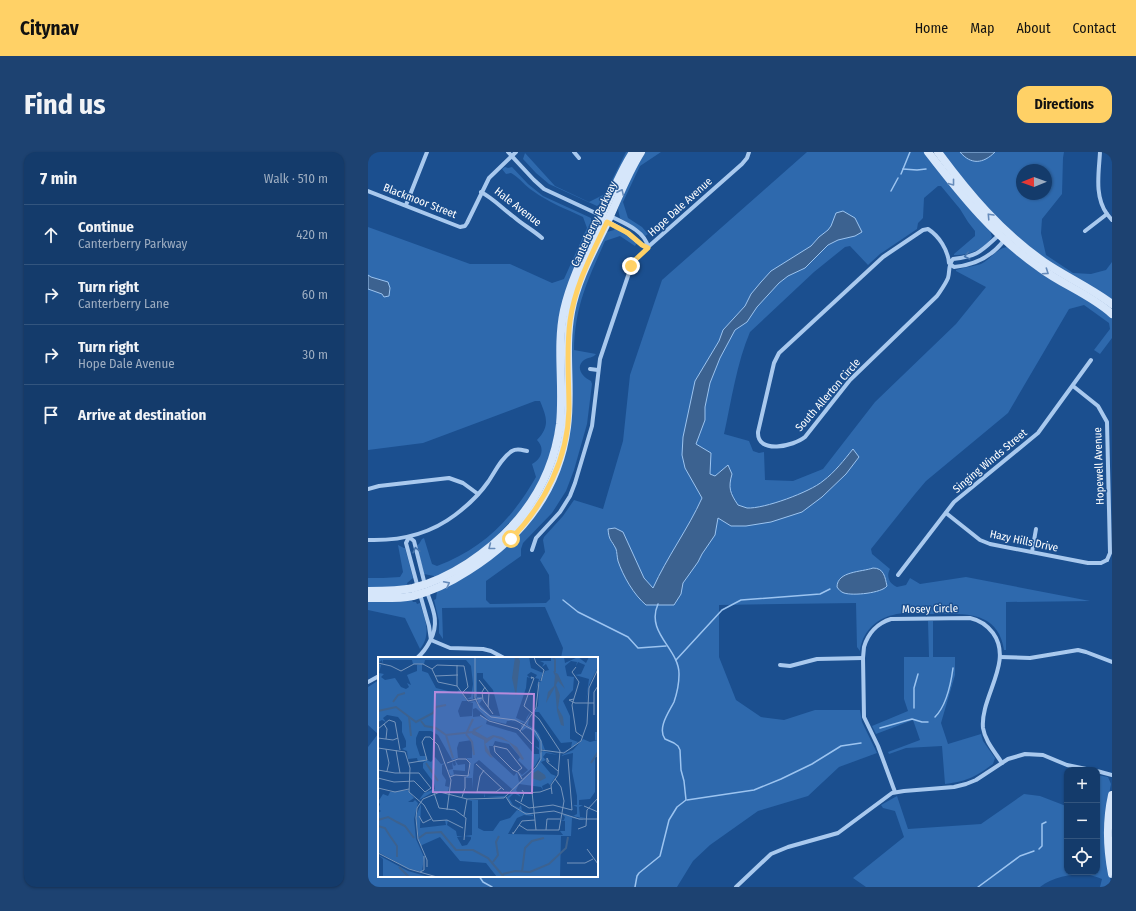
<!DOCTYPE html>
<html lang="en">
<head>
<meta charset="utf-8">
<style>
  body { margin:0; font-family:"Fira Sans Condensed",sans-serif; background:#1d4271; color:#f1f3f6 }
  .controls { position:absolute; right:12px; bottom:12px; display:grid; overflow:hidden; border-radius:8px; box-shadow:0 1px 3px #0004 }
  .controls button { width:36px; height:36px; display:grid; place-items:center; padding:0; border:0; border-bottom:1px solid #33557e; background:#143b6b; color:#f1f3f6; font:20px sans-serif }
  .compass { position:absolute; left:648px; top:12px; width:36px; height:36px; border-radius:50%; background:#143b6b; box-shadow:0 1px 3px #0004; rotate:269deg }
  .stop { position:absolute; width:12px; height:12px; margin:-9px; border:3px solid #ffd166; border-radius:50%; background:#fff }
  .stop.end { background:#ffd166; border-color:#fff; box-shadow:0 1px 4px #0008 }
  .list { margin:0; padding:0; list-style:none }
  h2 { display:flex; justify-content:space-between; align-items:center; height:52px; margin:0; padding:0 16px; font-size:17px }
  h2 small { font-size:13px; font-weight:400; color:#9dadc1 }
  .list li { display:grid; grid-template-columns:26px 1fr auto; gap:12px; align-items:center; box-sizing:border-box; height:60px; padding:0 16px; border-top:1px solid #33557e }
  .list b { display:block; font-size:15px; white-space:nowrap }
  .list p { margin:0; font-size:13px; white-space:nowrap; color:#9dadc1 }
  .list em { font-size:13px; font-style:normal; color:#9dadc1 }
  .icon { flex:none; width:22px; height:22px; fill:none; stroke:currentColor; stroke-width:2; stroke-linecap:round; stroke-linejoin:round }
  .map { position:relative; flex:none; width:744px; height:735px; overflow:hidden; border-radius:12px }
  header { display:flex; align-items:center; gap:24px; box-sizing:border-box; height:56px; padding:0 20px; background:#ffd166; color:#111 }
  header strong { font-size:19px }
  nav { display:flex; gap:22px; margin-inline-start:auto; font-size:14px }
  .intro { display:flex; align-items:center; justify-content:space-between; box-sizing:border-box; height:96px; padding:0 24px }
  h1 { margin:0; font-size:28px }
  .button { padding:10px 18px; border-radius:12px; background:#ffd166; color:#111; font-size:14px; font-weight:700 }
  main { display:flex; gap:24px; padding:0 24px }
  aside { flex:1; background:#143b6b; border-radius:12px; box-shadow:0 1px 3px #0004 }
  .map>svg:first-child { display:block }
</style>
</head>
<body>
<header>
<strong>Citynav</strong>
<nav><a>Home</a><a>Map</a><a>About</a><a>Contact</a></nav>
</header>
<div class="intro"><h1>Find us</h1><a class="button">Directions</a></div>
<main>
<aside>
<h2>7 min<small>Walk · 510 m</small></h2>
<ul class="list">
<li><svg class="icon" aria-label="ahead" viewBox="0 0 24 24"><path d="M12 20V5M6 11l6-6 6 6"/></svg><div><b>Continue</b><p>Canterberry Parkway</p></div><em>420 m</em></li>
<li><svg class="icon" aria-label="right" viewBox="0 0 24 24"><path d="M7 20v-9h11M14 6l5 5-5 5"/></svg><div><b>Turn right</b><p>Canterberry Lane</p></div><em>60 m</em></li>
<li><svg class="icon" aria-label="right" viewBox="0 0 24 24"><path d="M7 20v-9h11M14 6l5 5-5 5"/></svg><div><b>Turn right</b><p>Hope Dale Avenue</p></div><em>30 m</em></li>
<li><svg class="icon" aria-label="arrive" viewBox="0 0 24 24"><path d="M6 21V4h12l-3 4 3 4H6"/></svg><div><b>Arrive at destination</b></div></li>
</ul>
</aside>
<div class="map">
<svg width="744" height="735" viewBox="0 0 744 735">
  <rect width="100%" height="100%" fill="#1b4f8f"/>
  <g fill="#2e69ad" fill-rule="evenodd">
    <path d="M258 0H262L237 51 234 50 229 54 181 32 168 21 155 7 157 1 187 34 221 50 237 42Z"/>
    <path d="M276 0H293L272 14 255 50 260 66 274 75 280 82 277 84 263 73 252 66 250 57 253 44Z"/>
    <path d="M439 0H558L622 78 624 85C617 97 600 104 586 103V102L607 84V79L600 70 592 57 573 34H570L556 46 555 66 550 71 549 77 512 102 500 113 482 94 477 95 446 120 382 180C369 210 363 250 356 282L381 289 385 299 391 301 396 300 397 328 425 329 455 317 507 250 588 172 618 135 588 119V118C596 115 604 115 613 112 622 107 630 96 639 95L730 154 744 165V186L732 202 726 198 742 177 741 171 716 153 701 157 640 261 558 329 547 342 503 397 504 402 522 417C518 424 521 432 529 435L538 433 542 426 552 432 598 425 722 449 638 450V498H636C630 457 593 462 562 462 550 462 536 460 525 463 507 467 494 481 492 499L489 495 488 451 351 453V505L368 548 393 565 416 568 447 558H492L494 570 509 601 471 615 440 644 390 659 342 693 325 709 309 735H0V595L10 582 0 573V535L11 528V724H229V506H193L195 496 177 455 74 456 75 487 71 481V469L66 448 68 447 69 439 183 335 204 169 213 133 239 80 246 78 247 76 255 80 269 91 267 94 252 84 237 89C220 128 207 153 206 198L228 202C225 206 221 205 216 208 207 215 214 225 223 229L224 232 219 272 206 318 198 339 184 361 155 391 153 397V404L118 429V448L122 452 178 451 182 447 181 423 172 408 177 400 175 388 176 385 195 364 206 348 235 357 255 289 262 223 294 128Z"/>
    <path d="M572 0H696L695 6 694 42 674 67 673 81 678 103 705 121 723 122 738 118 744 110V149L683 112 633 72ZM654 18H678V42H654Z"/>
    <path d="M137 15 140 16 144 15 160 32 175 44 223 66V73L226 75 211 107 189 272 179 314 158 353 118 395 67 427 66 424 56 422 49 393 51 392 54 387 56 386 64 412 69 414C115 397 144 367 168 325L164 312C174 307 177 296 169 288 182 274 179 266 172 249H167L55 291 0 298V75L102 112H142L184 131 196 127 219 76 215 65C198 57 180 50 165 39 157 34 152 26 143 21L138 22 134 17Z"/>
    <path d="M30 393 36 396H37L45 426 39 431 40 435 0 437V426H15L32 425 35 420Z"/>
    <path d="M44 448 45 450H48L49 452 52 451C57 468 64 482 52 497L37 466 0 458V449Z"/>
    <path d="M560 469H565V505H587V523L573 571 580 592 613 582 615 589 627 606 625 612C607 625 600 629 577 632L574 594 538 596 521 602 520 600 552 588 545 568 508 582 504 574 540 559 536 547V505H561Z"/>
    <path d="M729 623 740 625 743 632 739 652 740 718 744 735H732L734 727C729 725 723 723 718 722 702 722 685 725 672 735H498L485 726 536 685 527 659 515 656 513 653 529 644 540 677 613 672 656 642 672 644 698 654 699 649V720H729Z"/>
  </g>
  <g fill="#3c6290" stroke="#9cc4f0">
    <path d="M592 0H627C615 12 603 13 592 0Z"/>
    <path d="M475 59 487 66 494 80 487 84 470 88 460 93 437 116 420 124 411 131 389 155 379 170 367 178 352 206 342 231 337 255V268L328 292 343 301 342 322 347 324 360 313 364 322C360 336 362 341 370 353 373 354 376 355 379 356 396 357 442 340 455 329 467 320 476 308 485 297L491 305 478 322 454 345 434 360 403 370 378 374H363L350 366 347 383 334 402 330 410 315 431 313 442 306 453H278C266 443 255 424 250 409 249 405 249 400 248 397 243 387 241 389 240 377L247 376 255 380 276 426 285 436C299 405 320 377 334 346L317 316 314 303 315 285 327 229 351 189 355 178 377 154 383 142 393 130 403 119 443 94 451 85 460 78 463 74 468 61Z"/>
    <path d="M0 123 3 125 20 130 22 136 21 144 16 145 14 142 0 137Z"/>
    <path d="M505 416C516 416 517 425 519 434 514 441 485 444 476 441 473 440 471 438 469 435 469 419 494 420 505 416Z"/>
  </g>
  <g fill="none" stroke-linecap="round" stroke-linejoin="round">
    <g stroke="#9cc4f0" stroke-width="1.5">
      <path d="M535 17 549 18 558 17"/>
      <path d="M533 22 542 0"/>
      <path d="M523 39 530 26"/>
      <path d="M195 448 210 460 260 485 270 496 298 494"/>
      <path d="M308 508 354 458 373 448 452 442 462 437"/>
      <path d="M546 556V536L550 522"/>
      <path d="M567 565C578 554 583 531 585 516"/>
      <path d="M512 576 544 567 554 570H560"/>
      <path d="M319 648 386 638 413 627 444 612 473 594 493 591"/>
      <path d="M671 697 674 694V672L678 670"/>
      <path d="M111 724 115 730 124 735"/>
      <path d="M267 735 269 724 271 721 292 704 301 668 309 655 318 648 316 629 313 618 312 598 310 594 306 591 297 587C289 576 301 560 306 550 309 541 311 532 311 523 312 497 277 481 290 452"/>
      <path d="M610 735 652 704 666 699"/>
    </g>
    <g stroke="#a9c9ee" stroke-width="4">
      <path d="M140 0 166 28 176 37 234 64"/>
      <path d="M206 0 211 6"/>
      <path d="M732 0C731 20 726 44 739 62"/>
      <path d="M0 39 92 75 97 74 99 71 121 26 148 0"/>
      <path d="M113 40C126 47 135 57 146 65 155 73 165 78 174 86"/>
      <path d="M38 53 59 0"/>
      <path d="M242 64C256 71 277 79 280 95"/>
      <path d="M239 69 255 78 274 93 280 95"/>
      <path d="M717 79 739 62 744 68"/>
      <path d="M631 83C613 99 611 104 585 107 580 113 582 119 580 126 577 133 573 138 569 144L482 228 437 285C426 294 389 303 390 280L406 211 411 201 515 105 555 78 560 77C571 84 580 98 581 111L586 115C607 113 624 105 637 87"/>
      <path d="M222 217 230 218"/>
      <path d="M705 234 730 254 739 270 742 401 739 408"/>
      <path d="M0 337 11 334 81 326 95 331 110 342"/>
      <path d="M578 361 612 388 622 392 720 411H733L739 408"/>
      <path d="M0 388C31 389 62 382 87 363 99 354 111 343 120 330 127 320 133 306 144 299 149 296 154 298 159 299"/>
      <path d="M164 398 168 386 192 360 202 344 207 331 224 274 232 207 264 112 280 95 374 12 379 6 381 0"/>
      <path d="M664 400 668 377"/>
      <path d="M530 423 586 350 670 281 723 208"/>
      <path d="M50 436 38 391 41 385 46 389 57 433"/>
      <path d="M52 442 61 474 63 488"/>
      <path d="M63 488 82 496 115 497 123 499 136 506"/>
      <path d="M632 505 662 506 710 498 718 500 744 510"/>
      <path d="M49 506C55 501 59 495 62 489 72 471 65 457 59 440"/>
      <path d="M412 513 422 514 449 507 495 506"/>
      <path d="M0 530 11 524"/>
      <path d="M729 619 744 623"/>
      <path d="M527 640 510 594 496 565 495 506 496 495C500 481 510 471 523 467L602 466C611 468 619 473 625 481 646 510 612 545 615 576 617 589 627 600 634 611"/>
      <path d="M368 735 403 702 420 695 470 681 524 641 536 639 586 635 598 632 608 628 640 607 657 602 675 603 699 613 723 618"/>
    </g>
    <g stroke="#d6e6fa" stroke-width="8">
      <path d="M560 0C594 44 626 84 672 116 695 133 723 143 744 162"/>
      <path d="M570 0C601 42 633 80 676 110 698 125 723 136 744 152"/>
      <path d="M0 439C15 439 31 439 45 436 65 431 83 422 100 411 150 378 184 333 192 272 196 234 188 195 196 158 203 127 218 99 231 71 241 47 251 22 265 0"/>
      <path d="M0 446C15 446 30 447 45 444 65 439 83 430 100 419 154 385 191 339 199 275 204 237 196 198 203 160 209 128 225 100 239 71 250 47 259 22 273 0"/>
      <path d="M744 643C738 670 739 696 744 722"/>
    </g>
  </g>
  <defs><path id="oneway-chevron" d="M-2-3.5L2.5 0L-2 3.5" fill="none" stroke-width="1.6" stroke-linecap="round" stroke-linejoin="round"/></defs>
  <g stroke="#668bba">
    <use href="#oneway-chevron" transform="translate(584 31) rotate(52)"/>
    <use href="#oneway-chevron" transform="translate(253 40) rotate(-65)"/>
    <use href="#oneway-chevron" transform="translate(622 64) rotate(-133)"/>
    <use href="#oneway-chevron" transform="translate(678 120) rotate(34)"/>
    <use href="#oneway-chevron" transform="translate(123 395) rotate(142)"/>
    <use href="#oneway-chevron" transform="translate(79 432) rotate(-27)"/>
  </g>
  <g stroke="#4674ac">
    <use href="#oneway-chevron" transform="translate(599 104) rotate(167)"/>
    <use href="#oneway-chevron" transform="translate(48 398) rotate(-104)"/>
  </g>
  <g fill="none" stroke-linecap="round" stroke-linejoin="round">
    <path stroke="#ffd166" stroke-width="5" d="M143 387C177 352 200 306 201 257 201 227 198 198 202 169 207 133 224 102 239 70L260 81 274 93 280 96 267 108 263 114"/>
  </g>
  <g text-anchor="middle" dominant-baseline="central" stroke-width="3" stroke-linejoin="round" paint-order="stroke">
    <g font-size="11" fill="#fff" stroke="#1b4f8f">
      <text transform="translate(52 49) rotate(21)">Blackmoor Street</text>
      <text transform="translate(150 55) rotate(38)">Hale Avenue</text>
      <text transform="translate(312 55) rotate(-42)">Hope Dale Avenue</text>
      <text transform="translate(226 72) rotate(-65)">Canterberry Parkway</text>
      <text transform="translate(460 243) rotate(-49)">South Allerton Circle</text>
      <text transform="translate(622 309) rotate(-40)">Singing Winds Street</text>
      <text transform="translate(731 314) rotate(-92)">Hopewell Avenue</text>
      <text transform="translate(656 389) rotate(12)">Hazy Hills Drive</text>
      <text transform="translate(562 457) rotate(-1)">Mosey Circle</text>
    </g>
  </g>
  <g transform="translate(10 505)">
    <rect width="220" height="220" fill="#1b4f8f"/>
    <path d="M40 0H151L153 11 165 16 158 32 161 22 157 21 159 18 153 15 149 18 152 21 149 20 148 31 138 61 147 65 149 60 153 54 147 66 131 63 156 73 148 68V67L151 61 155 57 151 62 150 68 157 72 161 77 167 93 181 95H179L163 92 162 84V96L165 94 180 98 168 96 165 100 168 103 163 105 173 117 178 119 172 128 170 126 164 129 165 133 163 130 141 127 138 133 143 140 136 136 131 141 135 148 141 151 143 148 144 154 154 157 145 155 135 149 131 145 129 140 133 137 136 131 126 141 106 140V136L107 140 126 139 130 137 128 134 131 136 134 132 101 103 96 107 94 132V121H87L92 116V105L88 101H94V83L81 85 79 91 80 101 74 103 60 78 53 74H41L38 81V87L42 99H48L49 101 46 105H40L39 101 30 102 29 94 24 92 28 90V84L24 75V65L20 60 9 58 5 61 8 65 4 63 0 65V7L3 8 1 16 6 17 3 20 7 23 17 21 23 30 28 32 31 30 29 26 33 28 29 18 39 14V8L44 7V14L50 16 58 31 78 36 81 33 84 36 89 44H84L80 54 82 60 94 59 95 46 91 45 97 44 102 51 96 33 95 42H89L93 40 95 27 93 9 88 3H47L46 7H35L34 3H5L4 7V3L0 6V1ZM99 16H105V21L115 33 122 59 112 58 101 47 104 43 103 40H99ZM98 51 111 63 128 67 129 64H133L143 68 144 74 148 71 153 73 161 85V91L157 89 161 93V97H156L138 76 108 67 109 63 104 59 95 60V52ZM117 84 131 87 142 100 140 103 150 113 144 118 141 115 143 120 157 109 162 100 161 105 156 112 141 125 139 115 136 119 112 97 111 89H115ZM173 0H186L187 6 200 0 208 6 211 0H220V10L211 28 208 45 211 22 197 18 203 17 207 8 200 5 198 9 199 5 193 4 187 9 189 19 196 20 195 33 185 44 192 59V82L200 85 203 81 200 85 196 89 189 94 183 96 193 91 194 85 183 86 161 55H156L160 49 161 28 167 14 171 13 168 7 164 10 166 6 162 4H173ZM217 75H220V100H217V135L212 142 201 143V148H205L201 150 202 160 208 161H203L184 156 195 159 199 157V150L195 148H199V139L194 114 195 96 182 99 195 93 205 82 212 85 220 83H217ZM57 100 63 107 68 106 64 108V117L68 123 67 129 71 130 70 134 55 135 41 143 46 136 57 132 56 126 45 111V106L49 103 53 105ZM77 103 80 108 87 107V111H92H87V114L75 113 76 118 73 119 70 113 75 112 74 105 76 109 78 108ZM30 133 36 141 30 145H35L37 143 40 146 36 162 38 182 46 200 44 215 29 211 0 195V156L3 154 0 152 2 147 0 145 5 137 10 139 12 135ZM90 143H100V171L106 174H115L122 164 132 161 139 153 155 158V159L146 158 139 161 130 177 185 178 182 174H187V164L182 163H186L187 160 184 157 207 163 194 161 193 179H183L182 220H119L108 206 82 204 62 180 44 188V190L41 184 38 159 43 147 42 171 68 168 67 163H70L69 168 78 174 79 179H85L79 180 84 189 89 188 93 182V180L86 179 94 178V144ZM0 198 30 214 51 220H5V202Z" fill="#2e69ad" fill-rule="evenodd"/>
    <path d="M137 0H140L142 4 138 39 134 21ZM175 14 180 17 187 32 180 24 178 28 182 38 180 51 185 60 186 69 183 68 179 54 177 30 168 46 170 35 176 29 177 19ZM105 68 97 74 109 81 115 78 124 80 139 90 146 102 144 103 131 85 116 80 107 87 115 101 112 100 107 94 106 83 94 77 95 72ZM160 113 167 118 168 121 162 124 154 121V117Z" fill="#3c6290"/>
    <path fill="none" stroke="#3c6290" stroke-width="2" d="M175 0 177 3V15M15 45 20 38 27 36M0 54 18 50 38 65 55 56 58 50 68 48M31 60 33 79M43 64 47 69 58 71 68 78 95 75M89 75 95 62M88 77 94 85 96 98M68 78 75 101M48 106 60 124M213 106 220 95M0 163 10 160 19 165 27 169 36 181M0 169 7 171 12 179M0 179V194M12 179 19 189V200M41 181 48 176 63 175 78 193H95L110 201 126 220M115 205 120 198 118 185 121 179M21 210 31 220M144 215 147 191 154 184 166 181M125 217 137 214 152 215 171 207 188 191 190 180"/>
    <path fill="none" stroke="#7695bc" stroke-width="1" d="M156 0 158 6 166 13 163 24M0 6 13 9 23 14 36 7H45L54 12M198 10 194 15 201 25 194 48 198 75 205 80M54 12 59 8 86 9 90 30 85 35M54 12 60 25 79 29 90 44M57 19 80 18M154 22 153 20 156 21 146 49 161 62 182 94 180 118 173 128 174 137M101 23 111 36 110 50M79 29V8M107 30 104 35 105 43 115 57M196 42 191 43 197 46H216M90 44 104 41M102 58 111 64 140 72 155 88M216 58V35L220 29M6 67 9 72 8 82M0 72 11 63 17 65 22 93M142 74 158 51 161 25M0 81 15 83 20 81M0 91 27 95 32 111 31 135 46 148M8 92 11 106 9 114M18 93 22 116M163 93 186 96 203 84 209 67 211 31 220 12M171 105 169 101V105L180 114M31 106 49 103 44 85 47 80H52L60 88 73 123 69 153M69 106 80 102H88L92 106 90 119 77 118 72 120M98 107 126 133M0 113 17 116H41L53 131 47 135 36 124 16 125 0 121M140 114 144 111 129 92 116 89 117 95 135 113 140 115 144 122M177 122 183 130 186 144 181 173M0 131 17 135 31 132M99 135H118L123 131M99 135 102 119 106 113M154 135 158 173M56 136 61 151 77 153 88 161 86 183M146 136 162 135 173 131M84 140 87 131V120M128 140 133 148 148 157 176 154 201 162H220M137 143 151 151 175 148 194 153 190 102M143 145 146 136 144 133M46 148 55 164 69 163 85 171M206 149 220 155M41 159 45 166 53 162M86 159 89 142M141 168 149 173H181M200 172 208 169 209 153 220 141M168 173 169 162H182M135 175V177L144 164 157 163M209 192 220 207M0 196 31 212 59 220M189 206H207L215 202M49 210V203L40 182 38 161 39 151 45 142 62 135 89 142 126 141 158 110 163 102V84L157 74 137 63 113 60 102 51 97 41V0M42 215 46 213V199"/>
    <path fill="#b68bdc" fill-opacity="0.15" stroke="#b68bdc" stroke-width="2" d="M57 35 156 37 154 136 55 135Z"/>
    <rect width="220" height="220" fill="none" stroke="#fff" stroke-width="2"/>
  </g>
</svg>
<div class="controls">
<button>+</button>
<button>−</button>
<button><svg class="icon" aria-label="locate" viewBox="0 0 24 24"><circle cx="12" cy="12" r="6"/><path d="M12 2v4M12 18v4M2 12h4M18 12h4"/></svg></button>
</div>
<svg class="compass" viewBox="-18 -18 36 36"><path d="M0-13l5 13h-10z" fill="#e53935"/><path d="M0 13l5-13h-10z" fill="#9dadc1"/></svg>
<div class="stop" style="left:143px;top:387px"></div>
<div class="stop end" style="left:263px;top:114px"></div>
</div>
</main>
</body>
</html>
